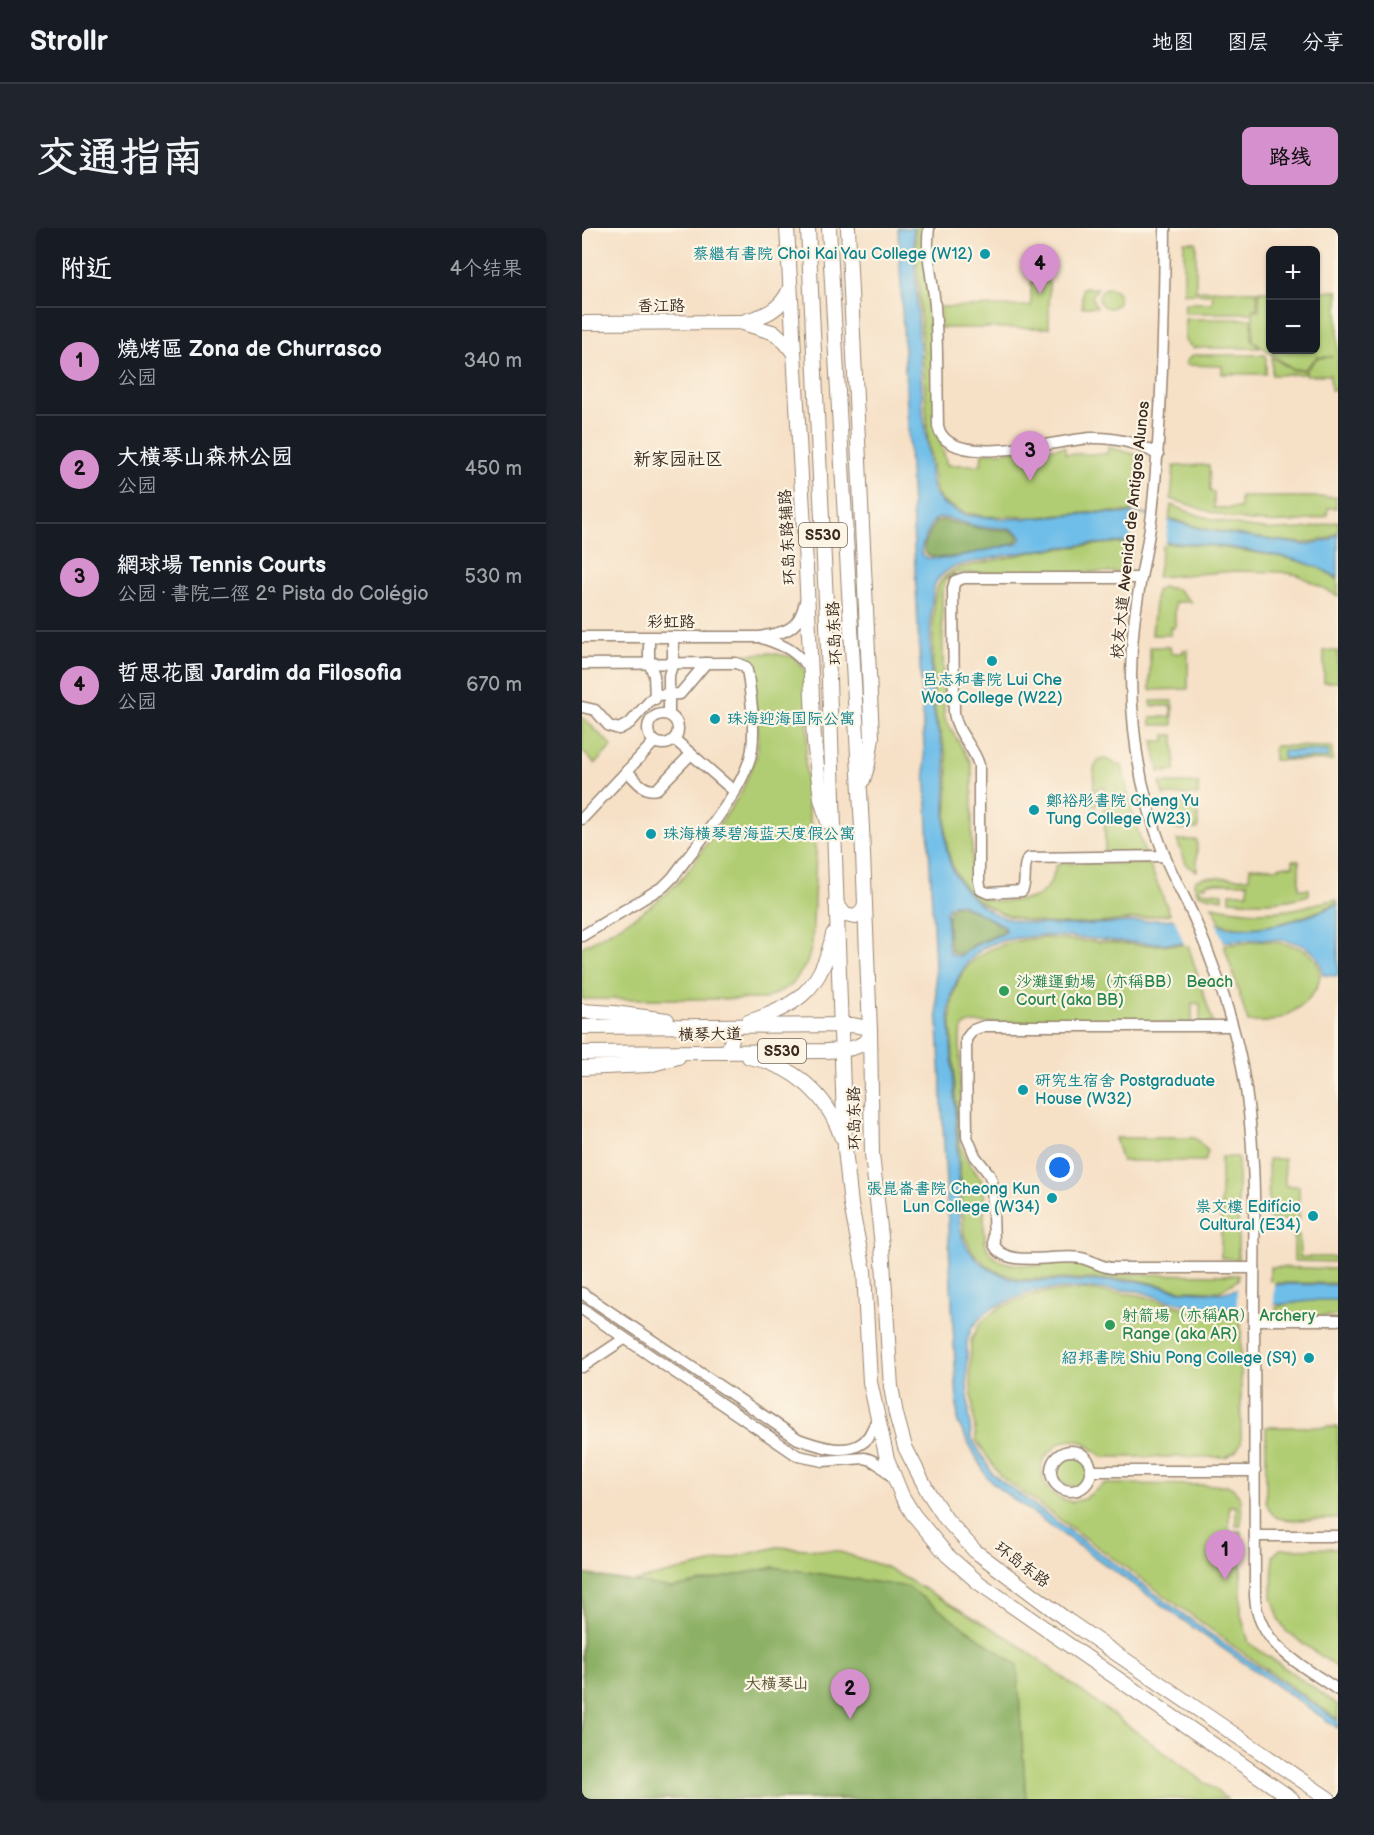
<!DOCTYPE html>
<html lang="zh">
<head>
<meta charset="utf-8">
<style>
  body { margin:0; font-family:"Balsamiq Sans","LXGW WenKai TC",sans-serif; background:#20242c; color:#f1f3f6 }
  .controls { position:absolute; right:18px; top:18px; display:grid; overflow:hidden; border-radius:9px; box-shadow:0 2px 4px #0004 }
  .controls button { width:54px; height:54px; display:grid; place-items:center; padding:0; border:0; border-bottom:2px solid #363941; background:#171b24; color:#f1f3f6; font:30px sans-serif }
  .you { position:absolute; left:478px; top:940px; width:21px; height:21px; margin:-15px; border:4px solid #fff; border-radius:50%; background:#1a73e8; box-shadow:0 0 0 9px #1a73e833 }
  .badge { display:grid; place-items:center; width:39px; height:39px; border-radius:50%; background:#d690ce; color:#111; font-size:20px; font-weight:700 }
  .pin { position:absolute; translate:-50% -50px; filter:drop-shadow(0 2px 3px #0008) }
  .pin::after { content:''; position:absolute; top:32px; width:21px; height:18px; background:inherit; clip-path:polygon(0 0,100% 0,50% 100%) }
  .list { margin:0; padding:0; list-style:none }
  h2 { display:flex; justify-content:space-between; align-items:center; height:78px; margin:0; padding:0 24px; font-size:26px }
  h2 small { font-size:20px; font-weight:400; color:#9ea1a6 }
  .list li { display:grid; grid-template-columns:39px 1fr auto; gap:18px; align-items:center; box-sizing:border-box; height:108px; padding:0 24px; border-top:2px solid #363941 }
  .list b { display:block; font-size:22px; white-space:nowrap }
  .list p { margin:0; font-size:20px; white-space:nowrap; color:#9ea1a6 }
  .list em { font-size:20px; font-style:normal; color:#9ea1a6 }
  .map { position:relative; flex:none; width:756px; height:1571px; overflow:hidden; border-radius:9px }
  header { display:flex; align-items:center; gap:36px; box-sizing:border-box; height:84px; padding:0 30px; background:#171b24; border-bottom:2px solid #363941 }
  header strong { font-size:28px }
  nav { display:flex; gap:33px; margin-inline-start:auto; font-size:21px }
  .intro { display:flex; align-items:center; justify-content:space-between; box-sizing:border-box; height:144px; padding:0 36px }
  h1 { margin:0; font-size:42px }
  .button { padding:15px 27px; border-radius:9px; background:#d690ce; color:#111; font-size:21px; font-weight:700 }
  main { display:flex; gap:36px; padding:0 36px }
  aside { flex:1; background:#171b24; border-radius:9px; box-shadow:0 2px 4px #0004 }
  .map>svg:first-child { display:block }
</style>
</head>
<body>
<header>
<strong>Strollr</strong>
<nav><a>地图</a><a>图层</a><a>分享</a></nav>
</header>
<div class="intro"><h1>交通指南</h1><a class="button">路线</a></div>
<main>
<aside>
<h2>附近<small>4个结果</small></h2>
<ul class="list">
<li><span class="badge">1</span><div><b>燒烤區 Zona de Churrasco</b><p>公园</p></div><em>340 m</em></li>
<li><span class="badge">2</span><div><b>大横琴山森林公园</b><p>公园</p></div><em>450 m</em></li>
<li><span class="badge">3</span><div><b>網球場 Tennis Courts</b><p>公园 · 書院二徑 2ª Pista do Colégio</p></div><em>530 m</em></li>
<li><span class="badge">4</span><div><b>哲思花園 Jardim da Filosofia</b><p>公园</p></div><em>670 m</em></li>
</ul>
</aside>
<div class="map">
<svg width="756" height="1571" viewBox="0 0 756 1571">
  <rect width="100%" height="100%" fill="#fcf5e5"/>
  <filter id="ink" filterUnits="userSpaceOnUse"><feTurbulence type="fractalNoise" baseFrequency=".0167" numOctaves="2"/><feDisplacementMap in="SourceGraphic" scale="12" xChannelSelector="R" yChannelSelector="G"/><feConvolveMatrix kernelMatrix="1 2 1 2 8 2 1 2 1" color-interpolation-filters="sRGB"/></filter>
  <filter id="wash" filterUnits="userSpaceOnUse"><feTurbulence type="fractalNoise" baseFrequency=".008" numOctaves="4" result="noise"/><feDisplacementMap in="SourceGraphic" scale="24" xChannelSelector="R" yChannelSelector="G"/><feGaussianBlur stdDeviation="1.35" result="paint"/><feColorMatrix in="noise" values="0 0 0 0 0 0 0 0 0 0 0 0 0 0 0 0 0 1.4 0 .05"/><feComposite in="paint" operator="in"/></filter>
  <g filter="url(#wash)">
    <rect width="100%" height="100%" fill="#f6e0c6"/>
    <g fill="#b1cd73" stroke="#767c48" stroke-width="1.5">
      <path d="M333 0H345L356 204 365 237H399L400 225 483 219V226H525L526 219 559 228 550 284H515L457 289 403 288 383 285 361 274 354 264 346 211Z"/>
      <path d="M602 14H614V62L675 63V81H671V85H602L603 75H630L631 66 602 65Z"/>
      <path d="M449 54H467V100H358V79L449 78Z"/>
      <path d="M500 60H516L510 68 512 75 515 79H500Z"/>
      <circle cx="527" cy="70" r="10"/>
      <path d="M677 63H688V122H734V63H756V162H749L748 147H724V143L735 130 751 129H735L723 141H710L671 112V82H677Z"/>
      <path d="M603 91H670V113L678 120H611L603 113Z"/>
      <path d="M611 127H684V146H640V138L604 137V133Z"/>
      <path d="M690 129 710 142H722L723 146 690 147Z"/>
      <path d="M627 237 628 264H632V280H658V269H754V280H746L745 288C718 295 689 296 661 292 637 289 613 278 589 271L592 238Z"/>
      <path d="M589 277C641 298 701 312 756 293V303L748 310 723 315 690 312 623 301 587 290Z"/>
      <path d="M531 315 550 316 545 344 374 345 364 351 360 365 362 489 388 533 390 542V655C391 662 394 666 400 670 412 675 446 674 457 667 467 660 471 650 474 638L480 635 567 636 588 686C519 696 387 719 366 623 360 593 369 562 365 532 363 516 355 500 353 483 349 447 351 409 352 373 355 356 360 347 377 340L460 322Z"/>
      <path d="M581 315 622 317 690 327 716 333 738 340 756 352V368L716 347 699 344 654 343 575 349Z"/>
      <path d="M580 359 595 361 609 374H593V400H589V407H570L574 363Z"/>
      <path d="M568 419H588L589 425H601V422H606V461L568 462Z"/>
      <rect x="742" y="423" width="14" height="31"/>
      <path d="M188 425 212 429 224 444 226 507 223 530 226 582 234 624 230 717 225 735 210 757 183 771H0V719C37 699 76 678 104 646L159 565 175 526 176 508 169 439 165 432 155 427Z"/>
      <path d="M569 473H591V497H569V489H589V478H569Z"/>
      <path d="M0 489 30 518 13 536 0 523Z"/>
      <path d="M583 507H592L593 543 577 544 571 513H583Z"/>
      <path d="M692 518 750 519V533L692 532Z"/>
      <path d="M517 531H523L540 538 550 584 563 626 523 624 522 559 515 560V578H511L512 541Z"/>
      <path d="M578 555H616V567H581Z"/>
      <path d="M584 576H616V601H592Z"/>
      <path d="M595 612H615V643L605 638Z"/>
      <path d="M711 632H717V661H727V667C696 676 680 675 648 672V665H666V655H625L624 658H617L618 663 641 665V671L616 666 612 656 613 652 622 649 667 650 668 639 698 640V638H711Z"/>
      <path d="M755 672V675C726 689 671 708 639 695L630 678C656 683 679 686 705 682 722 680 738 673 755 672Z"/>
      <path d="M462 710 560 717H606L631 795H618V776L610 775V795H390C381 796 379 801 378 809V914L384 931 401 954 402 960C403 977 401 995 403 1012 408 1049 466 1034 493 1035 505 1036 515 1044 528 1046L657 1047 656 1052 638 1063 600 1062 552 1051H436L412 1042 403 1036 390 1023 382 1007 369 795C368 732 406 713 462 710Z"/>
      <path d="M680 713C695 714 723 717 732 730 753 757 713 788 689 793 682 795 674 794 666 794L642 717Z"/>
      <path d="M533 910H613L626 923 623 933H540Z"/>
      <path d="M639 929H656V1031L639 1030Z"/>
      <path d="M686 931H702L703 958H717V992H687Z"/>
      <path d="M712 1005 717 1007 718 1029H756V1034L712 1033Z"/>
      <path d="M688 1039 756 1041V1055H688Z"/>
      <path d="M503 1062 557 1067 603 1080 659 1082V1215L654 1223 644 1229H521L501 1214 490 1212 479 1214 465 1227 460 1235V1245L462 1255 467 1263 477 1270 490 1274 502 1271 522 1256 645 1257C664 1266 659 1280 659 1298H654V1278H647V1319H654V1303H659V1386L667 1415 756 1477V1491L671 1432 418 1248 394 1212 388 1145 389 1113 398 1095 417 1080 455 1065Z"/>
      <path d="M736 1072H756V1088L693 1089 694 1080 702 1076Z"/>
      <path d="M684 1199H756V1291C744 1291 703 1294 694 1289 688 1285 686 1279 684 1273Z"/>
      <circle cx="490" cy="1242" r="16"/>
      <path d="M195 1319 255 1323 304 1339 427 1410 645 1571H0V1366Z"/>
      <path d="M756 1320V1440L705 1404 698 1394 690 1369 691 1328 698 1321H704Z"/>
    </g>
    <g fill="#8cb065" stroke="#646d42" stroke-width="1.5">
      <path d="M361 292 401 301 427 302 436 306 437 310 434 314 430 316C412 320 357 337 343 325L342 318 353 294Z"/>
      <path d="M375 677C391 681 409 691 422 701L421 705 393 716 379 726 371 725C367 719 364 690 367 683 369 679 371 679 375 677Z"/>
      <path d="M192 1339 326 1359 435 1437 444 1571H0V1346L90 1360Z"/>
    </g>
    <g fill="#6ebee9" stroke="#547484" stroke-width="1.5" fill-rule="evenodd">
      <path d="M316 0H331L341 183 349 251 352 265 360 275 382 287 423 291 457 290 515 285 566 286 623 302 723 317 748 312 756 305V350C727 332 699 328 665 322 580 309 505 312 420 328 404 332 387 334 371 339 366 342 357 348 354 354 345 372 349 461 352 485 354 501 361 517 363 533 368 579 350 625 385 664 390 669 396 675 402 679 444 711 547 691 598 691 607 691 617 690 625 691 634 693 642 700 651 700 686 702 724 691 756 676V747L755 748 741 747C739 730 731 720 714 715 693 709 672 712 650 713 621 715 592 716 563 715 528 714 493 707 458 708 440 709 415 711 400 721 378 738 370 758 367 784 370 836 374 888 376 940 377 959 375 997 382 1013 392 1036 414 1046 436 1053H555L599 1063 639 1065 666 1058 704 1056 756 1057V1072H736L702 1076 639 1080 608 1077 581 1071 557 1063 501 1060 454 1062 412 1079 400 1088 390 1099 385 1113V1156L389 1209 410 1245 415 1250 631 1408 756 1493V1500L630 1413 419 1262 405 1249 376 1195ZM357 290H364L397 299 427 300 435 304 439 308V312L434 316 365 331 344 330 339 326 340 318 351 293ZM377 675 421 697 424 704 394 717 378 728 369 727 366 718 364 683 369 677Z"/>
      <rect x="701" y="523" width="45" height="7"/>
    </g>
    <g fill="#f6e0c6">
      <path d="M552 287 587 288 583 317 547 316Z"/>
      <path d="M628 689 633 691 642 715 603 718 592 690Z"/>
      <path d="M692 1053V1080L655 1082V1058L665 1055Z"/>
    </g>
  </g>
  <g filter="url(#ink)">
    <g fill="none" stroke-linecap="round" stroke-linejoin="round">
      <defs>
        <g id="minor">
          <path d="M347 0C343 26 351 51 353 78 356 118 355 158 356 198 365 244 479 211 510 210 531 209 558 215 576 227"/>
          <path d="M583 0C582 96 580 191 570 286 565 323 556 359 552 396 548 431 548 466 552 501 556 545 567 588 583 629 592 651 604 671 613 692 633 739 650 788 660 838 676 921 672 1005 672 1089 672 1182 673 1275 673 1368 675 1417 720 1437 756 1462"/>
          <path d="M559 350H382L373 353 371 360 372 485C375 506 391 517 397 537V653L399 662 406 665 440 663C446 653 439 638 447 630L583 628"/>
          <path d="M0 409H177C203 405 217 402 223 374"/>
          <path d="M67 410V435L72 447 73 471"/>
          <path d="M180 410C207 419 211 422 230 442"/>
          <path d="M0 436 146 435H154L164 439 166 447C169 471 173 496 170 521 164 560 115 616 91 649L82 658 0 708"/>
          <path d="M0 479 13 482 27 498 37 501 48 495 73 467 98 466 124 435"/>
          <circle cx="81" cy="501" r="15"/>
          <path d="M87 487V447L91 435V409"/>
          <path d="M92 511 153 564"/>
          <path d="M45 543C54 552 62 565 75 561L109 526"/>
          <path d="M0 591 73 513"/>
          <path d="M650 798H402L391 802 384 811 385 909 393 928 407 946 410 953 412 1016C422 1042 476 1025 499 1030 510 1032 518 1039 530 1040H672"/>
          <path d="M0 1065 216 1211C234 1217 262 1228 280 1215 288 1210 291 1200 295 1191"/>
          <path d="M0 1081 216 1228 241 1233 283 1230C296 1233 303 1242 312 1251"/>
          <path d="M672 1092H756"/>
          <path d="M0 1139 42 1111"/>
          <circle cx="489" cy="1243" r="20"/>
          <path d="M510 1243H673"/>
          <path d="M673 1308H756"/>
        </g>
        <g id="major">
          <path d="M205 0 223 318 232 513 239 571 246 594"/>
          <path d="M226 0 245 394 263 921 269 977 282 1043 288 1154 305 1231 320 1268 331 1286 365 1327 397 1355 710 1571"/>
          <path d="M247 0 280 600 288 803 290 926 300 1018 309 1159 314 1186 323 1219 346 1264 364 1291 393 1323 485 1392 747 1571"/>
          <path d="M266 0 290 509 286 536 281 552"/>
          <path d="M160 94C181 88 199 83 208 60"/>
          <path d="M0 95 158 94 193 105 203 114 211 124"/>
          <path d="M254 675 263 687 273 689 280 684 283 676"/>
          <path d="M0 783 32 785 85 792"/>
          <path d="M166 794C216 778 240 760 251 706"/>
          <path d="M137 798 149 805 150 811 147 821 141 824"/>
          <path d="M0 799 271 797 281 799 288 803"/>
          <path d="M0 825 244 823C260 822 276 822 288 810"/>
          <path d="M167 829C210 837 245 866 259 908"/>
          <path d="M0 840 67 837 96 829"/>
        </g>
      </defs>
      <use href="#minor" stroke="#988572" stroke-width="13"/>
      <use href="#major" stroke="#988572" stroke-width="16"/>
      <use href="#minor" stroke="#fff" stroke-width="10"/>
      <use href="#major" stroke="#fff" stroke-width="14"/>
    </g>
  </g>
  <g fill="#0f9aa8" stroke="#fcf5e5" stroke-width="2">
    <circle cx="403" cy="26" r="6"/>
    <circle cx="410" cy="433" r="6"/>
    <circle cx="133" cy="491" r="6"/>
    <circle cx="452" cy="582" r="6"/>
    <circle cx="69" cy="606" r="6"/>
    <circle cx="441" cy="862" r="6"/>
    <circle cx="470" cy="970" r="6"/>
    <circle cx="731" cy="988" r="6"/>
    <circle cx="727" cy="1130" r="6"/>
  </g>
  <g fill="#2e9e5b" stroke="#fcf5e5" stroke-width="2">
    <circle cx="422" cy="763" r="6"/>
    <circle cx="528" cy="1097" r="6"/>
  </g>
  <g text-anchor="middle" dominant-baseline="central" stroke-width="4.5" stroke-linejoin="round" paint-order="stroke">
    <g fill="#fcf5e5" stroke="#75675a" stroke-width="1.5">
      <rect x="217" y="295" width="48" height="24" rx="4.5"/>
      <rect x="176" y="811" width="48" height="24" rx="4.5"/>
    </g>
    <g font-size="15" font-weight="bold" fill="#3b2a1e">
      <text x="241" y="307">S530</text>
      <text x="200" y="823">S530</text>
    </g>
    <g font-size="16" fill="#0d838f" stroke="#fcf5e5" text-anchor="end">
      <text x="391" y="26">蔡繼有書院 Choi Kai Yau College (W12)</text>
      <text x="410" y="452" text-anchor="middle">呂志和書院 Lui Che<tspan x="410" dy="18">Woo College (W22)</tspan></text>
      <text x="145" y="491" text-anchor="start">珠海迎海国际公寓</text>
      <text x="464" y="573" text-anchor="start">鄭裕彤書院 Cheng Yu<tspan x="464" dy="18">Tung College (W23)</tspan></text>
      <text x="81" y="606" text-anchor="start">珠海横琴碧海蓝天度假公寓</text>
      <text x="453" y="853" text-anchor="start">研究生宿舍 Postgraduate<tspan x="453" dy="18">House (W32)</tspan></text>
      <text x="458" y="961">張崑崙書院 Cheong Kun<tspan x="458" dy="18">Lun College (W34)</tspan></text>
      <text x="719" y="979">祟文樓 Edifício<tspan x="719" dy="18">Cultural (E34)</tspan></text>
      <text x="715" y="1130">紹邦書院 Shiu Pong College (S9)</text>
    </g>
    <g font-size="16" fill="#3b2a1e" stroke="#fcf5e5">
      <text x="79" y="78">香江路</text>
      <text transform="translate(549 302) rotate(-84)">校友大道 Avenida de Antigos Alunos</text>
      <text transform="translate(206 309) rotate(-93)">环岛东路辅路</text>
      <text x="89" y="394">彩虹路</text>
      <text transform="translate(253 405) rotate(-93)">环岛东路</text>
      <text transform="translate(128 807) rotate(-1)">横琴大道</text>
      <text transform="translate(273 890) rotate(-91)">环岛东路</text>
      <text transform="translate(440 1337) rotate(37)">环岛东路</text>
    </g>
    <g font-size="16" fill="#27864d" stroke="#fcf5e5" text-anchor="start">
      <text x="434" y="754">沙灘運動場（亦稱BB） Beach<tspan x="434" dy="18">Court (aka BB)</tspan></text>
      <text x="540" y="1088">射箭場（亦稱AR） Archery<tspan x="540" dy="18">Range (aka AR)</tspan></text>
    </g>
    <g font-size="16" fill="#585333" stroke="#fcf5e5">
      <text x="195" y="1456">大橫琴山</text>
    </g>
    <g font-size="18" fill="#3b2a1e" stroke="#fcf5e5">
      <text x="96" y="231">新家园社区</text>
    </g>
  </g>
</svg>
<div class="controls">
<button>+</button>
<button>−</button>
</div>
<div class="you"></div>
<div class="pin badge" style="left:643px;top:1352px">1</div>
<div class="pin badge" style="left:268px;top:1491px">2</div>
<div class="pin badge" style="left:448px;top:253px">3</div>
<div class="pin badge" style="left:458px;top:66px">4</div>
</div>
</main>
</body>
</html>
